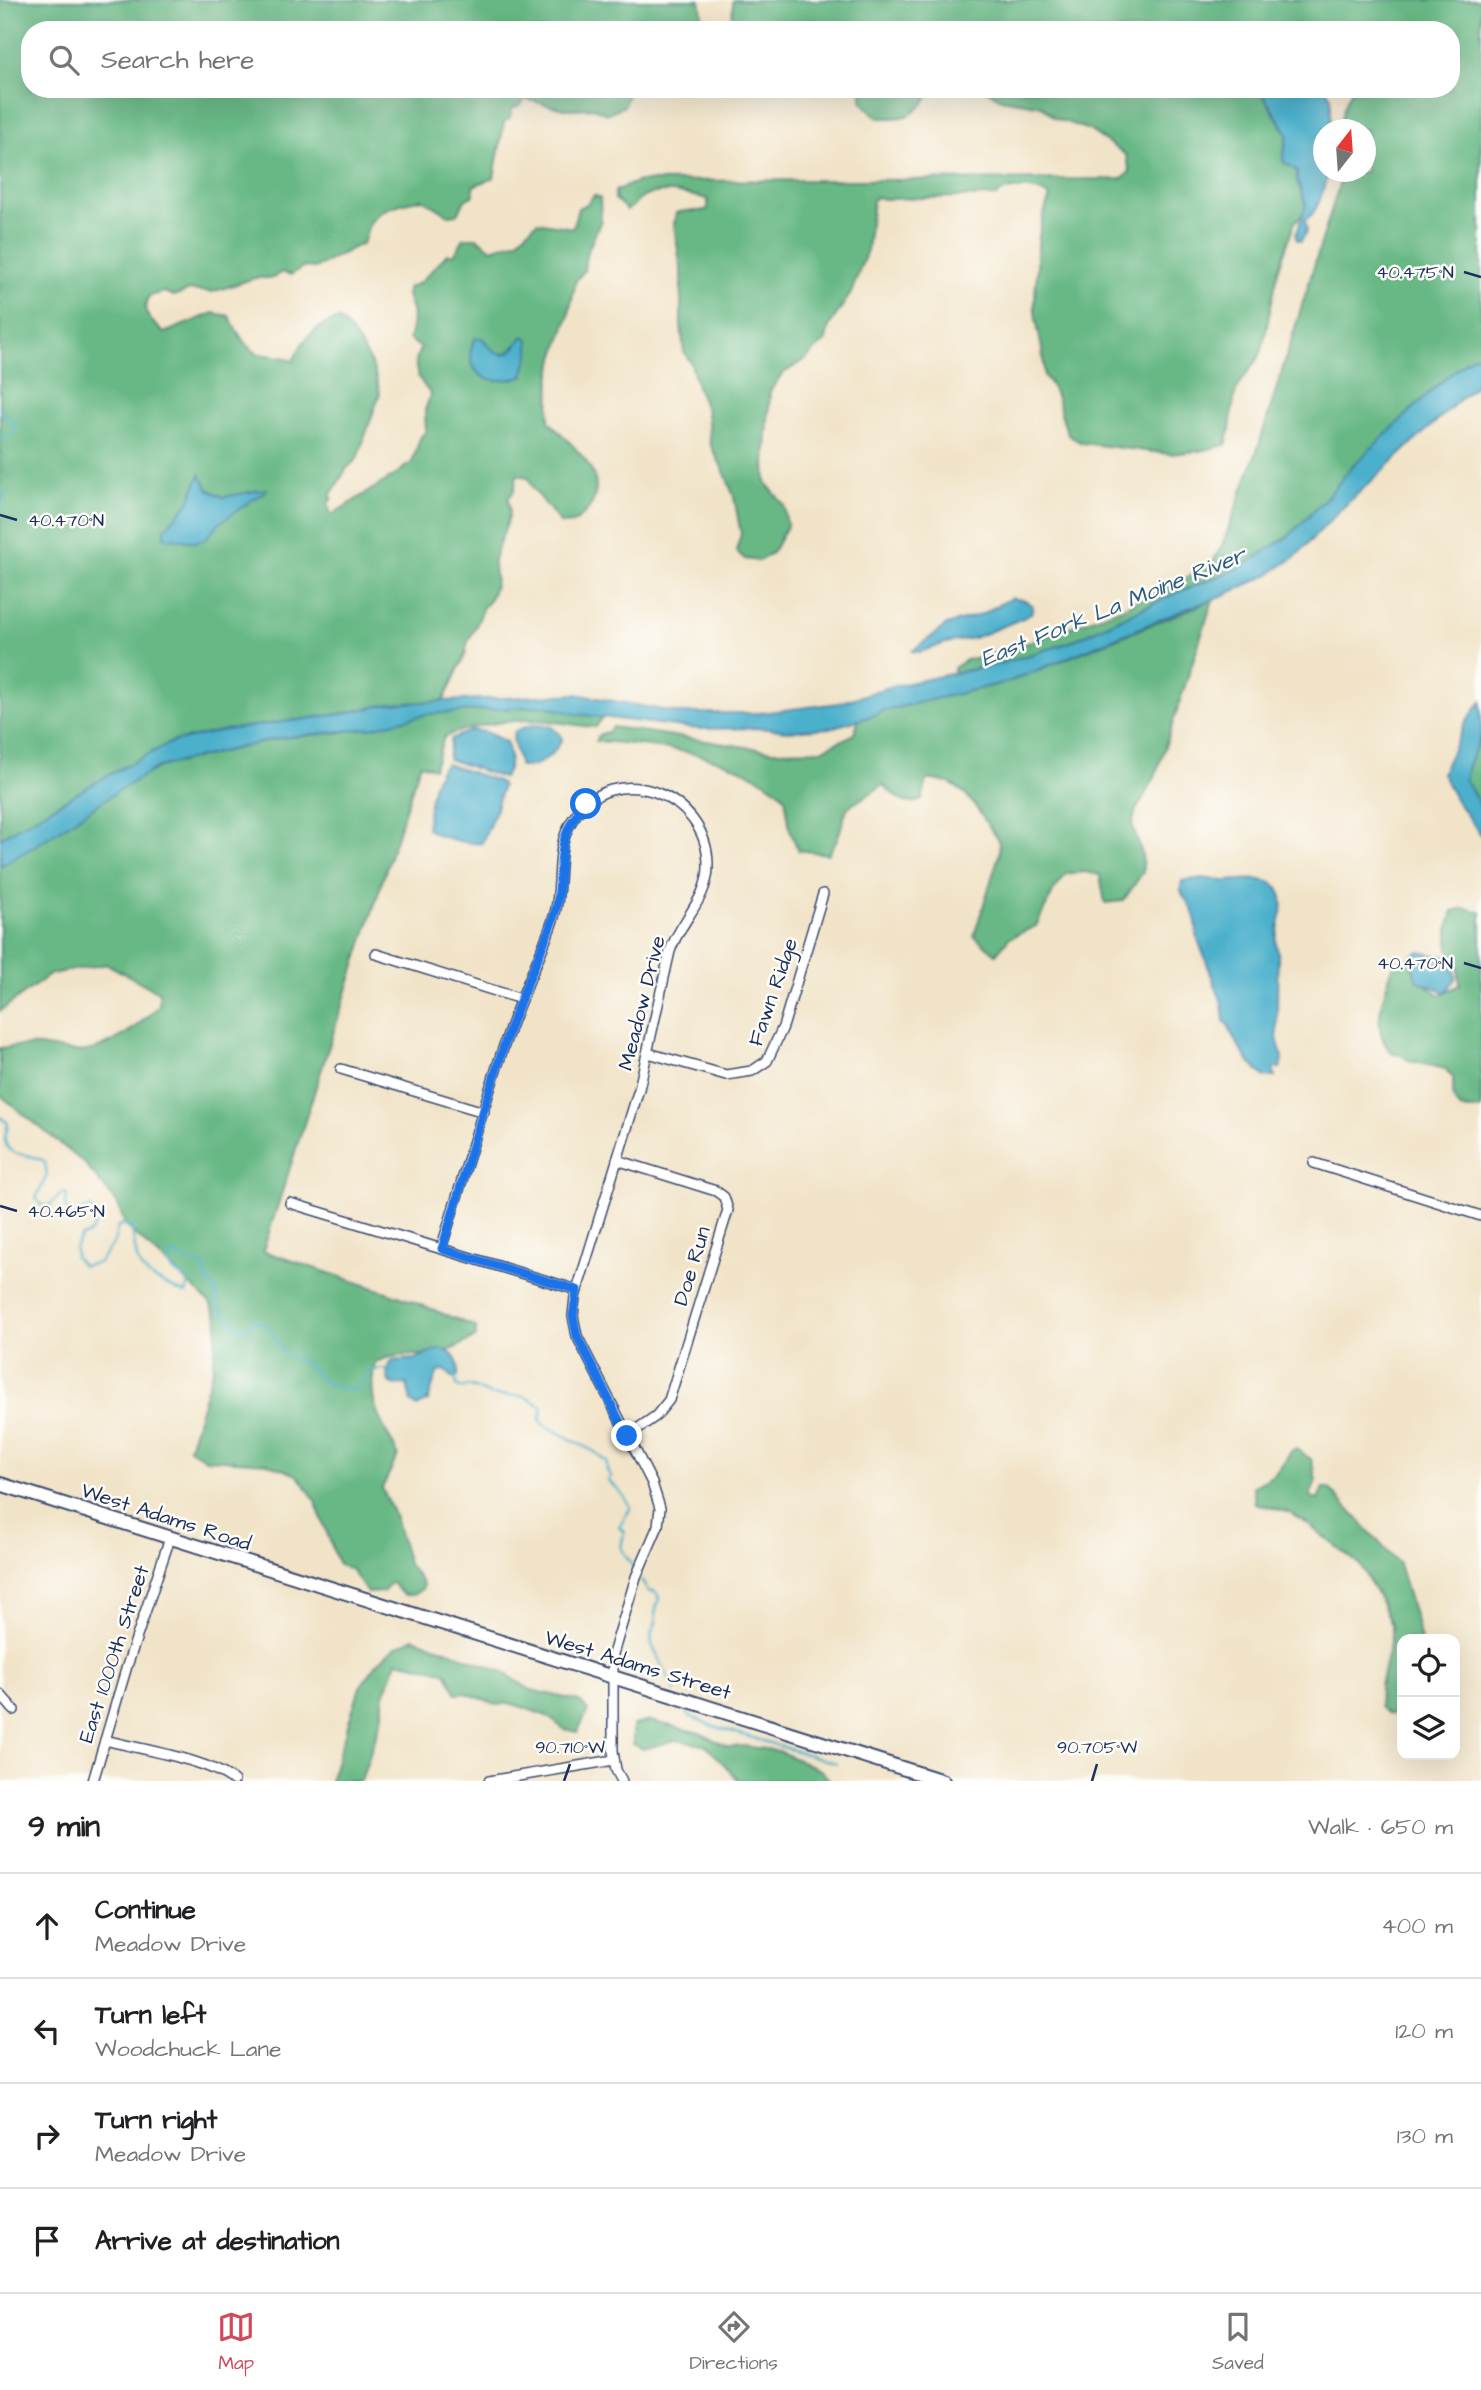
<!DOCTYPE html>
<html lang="en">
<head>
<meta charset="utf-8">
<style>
  body { margin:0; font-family:"Architects Daughter",sans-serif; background:#f2f2f2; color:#202124 }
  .controls { position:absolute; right:21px; bottom:21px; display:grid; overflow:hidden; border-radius:14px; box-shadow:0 7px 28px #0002 }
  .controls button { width:63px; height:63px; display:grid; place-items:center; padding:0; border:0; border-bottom:2px solid #e0e0e0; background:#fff; color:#202124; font:35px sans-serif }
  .compass { position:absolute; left:1313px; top:119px; width:63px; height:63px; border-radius:50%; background:#fff; box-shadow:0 7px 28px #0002; rotate:17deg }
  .stop { position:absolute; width:21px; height:21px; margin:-16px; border:5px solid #1a73e8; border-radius:50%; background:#fff }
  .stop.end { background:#1a73e8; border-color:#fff; box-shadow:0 2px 7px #0008 }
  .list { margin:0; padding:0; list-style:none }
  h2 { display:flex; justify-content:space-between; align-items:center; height:91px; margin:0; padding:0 28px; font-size:30px }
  h2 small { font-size:23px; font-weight:400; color:#757577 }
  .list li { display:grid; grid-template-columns:46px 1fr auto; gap:21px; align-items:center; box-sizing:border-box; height:105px; padding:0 28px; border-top:2px solid #e0e0e0 }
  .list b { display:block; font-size:26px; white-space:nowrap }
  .list p { margin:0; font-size:23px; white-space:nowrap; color:#757577 }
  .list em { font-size:23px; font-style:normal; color:#757577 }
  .icon { flex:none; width:38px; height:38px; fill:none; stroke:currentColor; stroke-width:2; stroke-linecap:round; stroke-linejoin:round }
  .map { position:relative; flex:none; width:1481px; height:1781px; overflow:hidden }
  .search { position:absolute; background:#fff; box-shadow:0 7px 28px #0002; left:21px; right:21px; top:21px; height:77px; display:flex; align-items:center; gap:18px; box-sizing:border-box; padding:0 24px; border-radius:28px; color:#757577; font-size:26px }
  .sheet { height:511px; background:#fff }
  nav { display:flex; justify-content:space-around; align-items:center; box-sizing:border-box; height:98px; border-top:2px solid #e0e0e0; background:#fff; font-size:19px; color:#757577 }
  nav a { display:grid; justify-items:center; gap:4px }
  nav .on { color:#d1495b }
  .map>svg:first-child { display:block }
</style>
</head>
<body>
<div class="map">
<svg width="1481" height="1781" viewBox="0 0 1481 1781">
  <rect width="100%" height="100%" fill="#fdfcf7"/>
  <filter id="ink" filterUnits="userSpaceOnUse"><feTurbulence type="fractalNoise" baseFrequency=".0143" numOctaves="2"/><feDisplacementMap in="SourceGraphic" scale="14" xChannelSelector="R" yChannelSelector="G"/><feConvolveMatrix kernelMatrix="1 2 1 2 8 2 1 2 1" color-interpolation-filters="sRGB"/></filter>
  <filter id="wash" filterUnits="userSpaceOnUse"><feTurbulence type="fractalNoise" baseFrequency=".00686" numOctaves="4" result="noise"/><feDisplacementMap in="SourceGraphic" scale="28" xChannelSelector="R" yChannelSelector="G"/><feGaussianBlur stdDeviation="1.57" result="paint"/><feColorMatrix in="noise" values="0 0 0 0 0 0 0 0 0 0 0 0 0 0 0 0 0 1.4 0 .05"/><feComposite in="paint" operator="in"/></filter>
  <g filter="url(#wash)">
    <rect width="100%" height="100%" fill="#f1e3c7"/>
    <g fill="#67b885" stroke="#417472" stroke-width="2" fill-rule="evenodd">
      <path d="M0 0H700L703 22 699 28 677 30 669 28 668 30H30V89H637L628 94 624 106 606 114 594 108 564 109 525 99 521 105 512 109 510 118 504 122 494 178 473 186 474 195 465 200 458 214 449 215 422 199C406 203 381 206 371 222 367 227 366 236 363 243L315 268 303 267 291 275 282 272 273 278H255L212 292 190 290 174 296 164 292 149 296C139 314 152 321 164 333L213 313 229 316C236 328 245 350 260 354 272 357 281 354 293 361 303 339 314 326 339 319L350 330 366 354 374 370 380 393 357 459 347 468 330 496 332 498 328 504 331 515C353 502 373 488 394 476 401 472 404 466 412 463L420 438 426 431 425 410 431 394C418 380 410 365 421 348L409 339C412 330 414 320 412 310 410 301 405 297 408 288L421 282 447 254H455L464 238H477L492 249 517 241 537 222 573 228 578 208 587 204 594 195 600 198 601 220 586 255 584 271 576 280 568 318 554 358 550 381 549 421C569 444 613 474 589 508 585 514 578 519 573 523L561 524 533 488 528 477 517 475 514 491 508 499C515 521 496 540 494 562 493 570 497 577 495 584 493 594 490 602 482 608 480 627 465 638 466 653L443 702 389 704 340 714 226 730 172 742 107 776 0 838ZM476 338 484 340C491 354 507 359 516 345L529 346 523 376C504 382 469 381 472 354 472 347 472 343 476 338Z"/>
      <path d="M733 0H1481V352L1468 359 1349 470 1329 495 1289 536 1241 567 1174 594 1068 643 1003 663 954 673V668L966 660 1002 652 1122 608 1211 566 1223 543 1260 442 1343 172H1366V130L1340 129C1341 114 1344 103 1352 89H1451V30H787C769 21 748 35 732 24Z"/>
      <path d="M861 89H934C916 116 909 119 878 118L863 103Z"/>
      <path d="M985 89H1259L1287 134 1283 161 1297 171V180L1306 205 1302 215 1295 222 1278 271 1262 350C1255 366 1242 376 1236 392 1230 410 1233 426 1226 445L1199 451 1170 454 1082 443 1068 435C1060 415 1059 391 1044 376 1046 354 1037 333 1035 311 1034 298 1036 285 1037 272 1037 244 1039 223 1050 197 1038 187 1008 185 996 196L884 199 876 197 873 200 867 250 851 293 829 326 826 340 806 359 782 374 770 391 765 463 766 483 784 505 787 526 773 552 759 561 745 559 736 551 741 534 734 497 724 471 710 444 707 412 697 386 691 363 684 352 681 326V269L674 225 676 213C689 208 698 214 708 209V199C688 195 664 187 645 196 638 200 634 206 627 210L615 199V191L639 181 1121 179 1130 172 1126 155 1089 130 1054 118 1042 106 1001 99Z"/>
      <path d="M1213 600 1155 777 1136 810 1132 825 1142 854 1143 872 1123 901 1105 903 1100 875 1085 872 1066 874 1053 892 1036 926 1009 938 996 954 974 936 999 855C1001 839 996 837 988 825 973 802 958 777 927 780L922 800C904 808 896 797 883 785L847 808 837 840 828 854 798 850 790 830 785 797C739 754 656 745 596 741L600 734 608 732 613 727 773 751 821 750 853 735 859 719 872 716 882 711 1008 682Z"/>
      <path d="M545 706 576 714 603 716 596 727C576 726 556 721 536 720 508 720 469 726 444 737L434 768 420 764 263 1251 401 1297 476 1327V1337C465 1342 452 1351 440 1353 417 1357 397 1352 375 1362 366 1405 381 1419 398 1455L382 1488 395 1517 408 1564 423 1584 422 1589 413 1595H403L391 1582 383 1592 367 1593 351 1569 339 1565 314 1498 297 1475 267 1463 206 1459 189 1448 213 1369 218 1319 210 1303 125 1225 118 1204 84 1163 0 1095V1048C12 1047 26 1045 38 1046 54 1047 70 1054 86 1051 112 1047 141 1024 159 1006V992L107 964 51 974 0 1011V866L35 846 117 791 159 767 280 738 343 732 428 714Z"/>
      <path d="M1481 736V807L1465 780 1468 765Z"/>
      <path d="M1465 908 1481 912V1109C1452 1114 1453 1101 1453 1077L1446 1069 1410 1061 1401 1055 1393 1054C1368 1030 1384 995 1393 966L1407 959 1411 961 1416 978 1440 995 1460 985 1458 967 1449 952 1448 930 1453 911Z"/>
      <path d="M1296 1449 1311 1459 1316 1480 1310 1496 1318 1500 1323 1488H1329L1399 1564 1421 1639H1402V1717L1387 1713 1379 1707 1380 1686 1391 1639V1625L1379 1598 1360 1565 1309 1525 1290 1513 1255 1503 1253 1486C1275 1477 1278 1472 1291 1451Z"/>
      <path d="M414 1638 501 1671 531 1690 579 1701 588 1711 577 1732 564 1729 547 1716 522 1707 509 1703 498 1705 466 1693 457 1694 446 1672 397 1661 383 1698V1715L361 1781H330L360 1687 380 1660 396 1647Z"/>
      <path d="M650 1721 700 1733 728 1747 744 1746 779 1751 822 1771 830 1781H739C730 1768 717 1759 707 1746L676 1740 643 1749 633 1744V1725Z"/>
    </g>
    <g fill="#4cb0cc" stroke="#347095" stroke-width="2">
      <path d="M1259 89H1326L1331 97V129L1324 130V172H1328V175C1322 190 1320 211 1305 220L1307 230 1301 241 1296 239V235L1306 204 1297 180V171L1283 161 1288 134Z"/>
      <path d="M524 336 529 340V355L523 376C513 379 499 381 489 379 471 374 466 352 476 338H482C488 346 501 361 512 350 517 346 519 340 524 336Z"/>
      <path d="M1481 352V380L1339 511 1295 557 1266 576 1218 598 1186 609 1008 682 882 711 872 716 830 728 788 731 759 728 699 729 576 714 545 706 428 714 371 728 280 738 158 767 118 791 35 846 0 866 1 837 107 776 172 742 226 730 340 714 389 704 576 694 679 713H760L839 703 889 687 1003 663 1068 643 1174 594 1241 567 1289 536 1329 495 1349 470 1433 389 1468 359Z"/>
      <path d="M200 474 208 489 223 497 266 489C262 497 255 497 249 502 235 513 215 523 206 539L195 542 164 537 165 529 189 502Z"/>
      <path d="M1011 598 1023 600 1032 605V612L1023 618 974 638 946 643 920 652 912 651 947 625 982 614Z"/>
      <path d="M1481 701V736L1468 765 1465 780 1481 807V835L1455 799 1442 773 1465 724Z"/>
      <path d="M531 725 550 726 561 735 562 740C553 755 539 768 520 767L513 739 515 731Z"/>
      <path d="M472 730 486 732 506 742C511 754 511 767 503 778L448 759 451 739Z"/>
      <path d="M446 764 498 781 502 786 496 809 482 843C470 845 435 837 427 828 428 810 431 776 446 764Z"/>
      <path d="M1203 878C1210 879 1217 880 1224 881 1238 881 1264 875 1276 886 1291 901 1276 926 1276 942 1276 948 1279 953 1278 958 1277 983 1277 1007 1277 1032 1276 1046 1286 1054 1280 1068H1273L1275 1077H1265L1248 1061 1231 1033 1229 1026 1224 1021 1222 1003 1197 937C1197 928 1196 916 1191 908 1186 897 1178 894 1182 881Z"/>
      <path d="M1418 952 1451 957 1456 978 1446 992 1418 981 1409 958Z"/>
      <path d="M439 1349C455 1352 459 1360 458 1376L455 1379 444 1370 437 1373 428 1401 417 1407 411 1402 407 1384 396 1385 389 1382 387 1371 392 1361 415 1359Z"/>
    </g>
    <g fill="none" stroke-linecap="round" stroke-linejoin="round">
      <g stroke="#4cb0cc" stroke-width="2.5">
        <path d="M0 412 14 421 15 425 12 434 0 439"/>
        <path d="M0 487 3 496 0 513"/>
        <path d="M0 1117 8 1123C8 1129 4 1135 5 1141 9 1160 32 1151 45 1162L47 1175 36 1198 42 1206H49L63 1192 67 1194 66 1209 70 1214 91 1208C100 1221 95 1233 81 1237L75 1248V1257L82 1266 98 1263 114 1243 118 1226 124 1224 131 1226C139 1257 130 1270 165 1284 172 1287 178 1292 186 1293L189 1283C181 1273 164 1272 170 1255L175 1254 192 1263 204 1265 206 1278 217 1294 216 1304 238 1328 246 1329 255 1321C279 1328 272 1344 287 1356 293 1360 302 1361 308 1365 314 1369 317 1376 323 1381 329 1386 346 1391 354 1389 363 1387 361 1377 367 1373 373 1369 382 1369 389 1369"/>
        <path d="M455 1376 457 1385 460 1388 469 1386 491 1395 524 1396 543 1407 540 1419 544 1425 595 1452 607 1462V1471L611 1476 608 1481 618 1489 631 1507 619 1527 624 1532 621 1548 633 1567"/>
        <path d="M641 1580 648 1591 655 1592 659 1597 655 1614 656 1623 651 1634 652 1645 675 1691"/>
        <path d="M683 1705 688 1715 710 1725 836 1763"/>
      </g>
    </g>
  </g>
  <g filter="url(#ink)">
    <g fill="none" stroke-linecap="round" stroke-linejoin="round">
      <defs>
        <g id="street">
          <path d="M376 954 521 999"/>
          <path d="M648 1053 726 1075 752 1071 767 1061 783 1027 823 894"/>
          <path d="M341 1069 484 1112"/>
          <path d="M617 1160 716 1191 724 1197 728 1210 669 1400 656 1416 627 1436"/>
          <path d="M1314 1163 1481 1216"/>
          <path d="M290 1203 577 1290"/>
          <path d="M441 1249C464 1176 484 1103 509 1031 522 993 541 956 554 917 564 885 553 849 573 819 613 757 708 794 708 865 709 898 680 921 670 951L639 1089 575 1297 573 1316 577 1336 652 1483 660 1508 658 1526 636 1577 613 1654V1751L616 1770 622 1781"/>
          <path d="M0 1694 14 1710"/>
          <path d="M105 1740C138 1749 209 1759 234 1781"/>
          <path d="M93 1781 127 1666 170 1538"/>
          <path d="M489 1781 614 1760"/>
        </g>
        <path id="secondary" d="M0 1484 943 1781"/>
      </defs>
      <use href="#street" stroke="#3b4a6e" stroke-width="12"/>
      <use href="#secondary" stroke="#3b4a6e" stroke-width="16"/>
      <use href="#street" stroke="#fff" stroke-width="9"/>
      <use href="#secondary" stroke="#fff" stroke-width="12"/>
    </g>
  </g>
  <g fill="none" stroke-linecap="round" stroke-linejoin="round" filter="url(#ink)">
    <path stroke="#1a73e8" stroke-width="9" d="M586 804C549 840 568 877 553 919 539 958 521 995 508 1034 484 1105 464 1177 442 1249L577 1290 573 1316 577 1336 627 1436"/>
  </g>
  <path fill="none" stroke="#1b2f5e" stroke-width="2.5" d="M1464 272 1481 277M0 515 17 520M1464 963 1481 968M0 1206 17 1211M564 1781 570 1764M1092 1781 1097 1764"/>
  <g text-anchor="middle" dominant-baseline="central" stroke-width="5" stroke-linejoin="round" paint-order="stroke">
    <g font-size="21" fill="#1b2f5e" stroke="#fdfcf7">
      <text transform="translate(773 992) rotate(-71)">Fawn Ridge</text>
      <text transform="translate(642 1003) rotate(-76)">Meadow Drive</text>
      <text transform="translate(692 1266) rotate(-73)">Doe Run</text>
      <text transform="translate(166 1517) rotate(18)">West Adams Road</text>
      <text transform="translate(114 1654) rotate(-72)">East 1000th Street</text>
      <text transform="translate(638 1665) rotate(17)">West Adams Street</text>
    </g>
    <g font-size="23" font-style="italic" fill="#2c5c84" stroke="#fdfcf7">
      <text transform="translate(1113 607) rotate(-22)">East Fork La Moine River</text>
    </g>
  </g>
  <g font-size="18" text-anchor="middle" fill="#1b2f5e" stroke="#fdfcf7" stroke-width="5" stroke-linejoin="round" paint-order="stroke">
    <text x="1415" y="278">40.475°N</text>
    <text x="66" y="526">40.470°N</text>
    <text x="1415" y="969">40.470°N</text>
    <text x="66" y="1217">40.465°N</text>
    <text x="570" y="1753">90.710°W</text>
    <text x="1097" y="1753">90.705°W</text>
  </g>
</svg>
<div class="controls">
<button><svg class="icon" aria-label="locate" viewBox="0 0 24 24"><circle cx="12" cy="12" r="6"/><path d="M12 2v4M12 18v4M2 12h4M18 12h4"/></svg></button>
<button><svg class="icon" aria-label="layers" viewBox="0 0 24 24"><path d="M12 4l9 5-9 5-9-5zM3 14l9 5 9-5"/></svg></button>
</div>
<svg class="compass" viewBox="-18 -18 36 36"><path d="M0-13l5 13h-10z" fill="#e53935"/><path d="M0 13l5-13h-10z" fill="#757577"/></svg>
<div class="stop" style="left:586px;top:804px"></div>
<div class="stop end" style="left:627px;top:1436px"></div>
<div class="search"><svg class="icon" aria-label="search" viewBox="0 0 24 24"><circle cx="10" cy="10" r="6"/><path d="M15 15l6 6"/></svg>Search here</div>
</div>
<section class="sheet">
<h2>9 min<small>Walk · 650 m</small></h2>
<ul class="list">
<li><svg class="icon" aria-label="ahead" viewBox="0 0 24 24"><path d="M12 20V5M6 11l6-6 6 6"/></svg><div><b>Continue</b><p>Meadow Drive</p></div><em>400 m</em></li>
<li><svg class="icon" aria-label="left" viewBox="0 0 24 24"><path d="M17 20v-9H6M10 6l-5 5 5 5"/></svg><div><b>Turn left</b><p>Woodchuck Lane</p></div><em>120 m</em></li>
<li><svg class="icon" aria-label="right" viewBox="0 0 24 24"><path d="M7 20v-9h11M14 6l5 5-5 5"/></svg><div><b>Turn right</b><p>Meadow Drive</p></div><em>130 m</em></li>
<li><svg class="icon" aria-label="arrive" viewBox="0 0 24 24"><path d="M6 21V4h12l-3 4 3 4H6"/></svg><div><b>Arrive at destination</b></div></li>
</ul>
</section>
<nav>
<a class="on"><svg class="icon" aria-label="map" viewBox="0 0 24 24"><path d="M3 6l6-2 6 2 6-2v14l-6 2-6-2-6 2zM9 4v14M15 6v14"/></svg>Map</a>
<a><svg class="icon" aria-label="directions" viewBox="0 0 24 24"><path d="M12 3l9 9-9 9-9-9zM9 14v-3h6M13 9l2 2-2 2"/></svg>Directions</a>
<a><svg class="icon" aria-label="saved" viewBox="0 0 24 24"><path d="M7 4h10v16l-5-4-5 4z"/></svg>Saved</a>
</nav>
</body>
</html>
